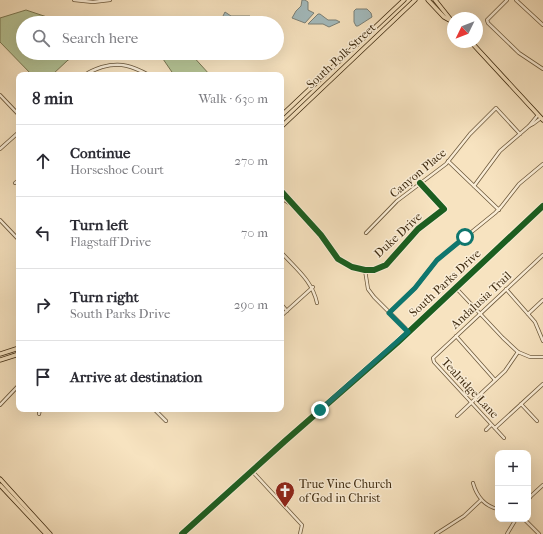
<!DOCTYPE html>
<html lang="en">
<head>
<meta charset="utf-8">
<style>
  body { margin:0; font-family:"IM FELL French Canon",serif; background:#f7f7f7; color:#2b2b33 }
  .controls { position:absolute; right:12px; bottom:12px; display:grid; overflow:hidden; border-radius:8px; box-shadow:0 4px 16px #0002 }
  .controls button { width:36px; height:36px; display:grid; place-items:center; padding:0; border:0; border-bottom:1px solid #e1e1e2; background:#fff; color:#2b2b33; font:20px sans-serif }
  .compass { position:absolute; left:447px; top:12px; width:36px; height:36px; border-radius:50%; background:#fff; box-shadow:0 4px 16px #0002; rotate:227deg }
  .stop { position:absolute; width:12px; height:12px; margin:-9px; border:3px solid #0f766e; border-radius:50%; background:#fff }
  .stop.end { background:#0f766e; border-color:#fff; box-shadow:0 1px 4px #0008 }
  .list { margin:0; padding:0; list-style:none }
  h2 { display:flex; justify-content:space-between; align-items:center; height:52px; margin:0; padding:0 16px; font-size:17px }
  h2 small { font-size:13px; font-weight:400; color:#7c7c81 }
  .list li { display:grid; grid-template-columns:26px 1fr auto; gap:12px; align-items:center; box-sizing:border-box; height:72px; padding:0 16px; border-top:1px solid #e1e1e2 }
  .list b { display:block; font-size:15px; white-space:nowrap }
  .list p { margin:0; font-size:13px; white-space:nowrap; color:#7c7c81 }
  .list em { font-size:13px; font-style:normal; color:#7c7c81 }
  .icon { flex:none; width:22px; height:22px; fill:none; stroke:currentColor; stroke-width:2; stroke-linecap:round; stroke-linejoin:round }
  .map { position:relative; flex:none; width:543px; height:534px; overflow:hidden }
  .search { position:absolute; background:#fff; box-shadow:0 4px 16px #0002; left:16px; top:16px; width:268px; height:44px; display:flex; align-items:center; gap:10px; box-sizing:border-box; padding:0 14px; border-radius:22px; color:#7c7c81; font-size:15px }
  .panel { position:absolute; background:#fff; box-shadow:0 4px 16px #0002; left:16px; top:72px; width:268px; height:340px; border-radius:8px }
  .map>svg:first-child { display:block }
</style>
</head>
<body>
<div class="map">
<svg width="543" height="534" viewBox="0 0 543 534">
  <rect width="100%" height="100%" fill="#f7e3c0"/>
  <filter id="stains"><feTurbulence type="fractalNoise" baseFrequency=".005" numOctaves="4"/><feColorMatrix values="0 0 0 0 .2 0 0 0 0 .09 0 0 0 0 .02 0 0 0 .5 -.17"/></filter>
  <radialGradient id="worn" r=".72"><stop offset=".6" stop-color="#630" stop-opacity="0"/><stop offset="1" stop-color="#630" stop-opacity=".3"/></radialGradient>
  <g fill="#b8c596" stroke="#7b7852">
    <path d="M26 10 65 23H23V53H87L68 60 52 75H32L0 42V18Z"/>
    <path d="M147 53H190L210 75H174L163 59Z"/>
  </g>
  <g fill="#a3bbbe" stroke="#7b8178">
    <path d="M302 0H305L308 2V10L314 13 305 23 292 18 296 11 301 6Z"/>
    <path d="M356 9H367L371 13 372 17 358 26H356L354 22V11Z"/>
    <path d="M225 12 231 16H250L254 20 259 21V23H214L216 20 222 18Z"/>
    <path d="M318 14H320L328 20H336L340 22 329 27 323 24H308Z"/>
  </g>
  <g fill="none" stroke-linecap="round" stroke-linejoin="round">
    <defs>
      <g id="minor">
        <path d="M74 0 93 2 110 0"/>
        <path d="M507 0 487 20 488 23 519 53 543 69"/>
        <path d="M516 0 543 25"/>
        <path d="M85 75C90 71 96 69 102 67 121 62 132 66 149 75"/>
        <path d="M0 95 19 115"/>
        <path d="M529 126 533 124 541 118"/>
        <path d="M0 149 19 132"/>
        <path d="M448 161 499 210"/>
        <path d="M15 183 19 180"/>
        <path d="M474 186 500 151 529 126 538 115"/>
        <path d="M281 191 321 235 338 259 352 267 365 270H374L386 265 418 229 444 209 420 183"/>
        <path d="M281 198 294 206"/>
        <path d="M0 220 19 240"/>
        <path d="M366 233 397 201 446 164 470 134 496 108 520 134"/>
        <path d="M281 252C296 269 312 280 317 303"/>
        <path d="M365 270 368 289 374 297 409 332"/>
        <path d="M456 288 503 338 518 352 530 357H543"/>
        <path d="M506 289 535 322 543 341"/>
        <path d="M281 304 287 311"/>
        <path d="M389 313 415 288 437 260 495 213 501 207 519 184 543 164"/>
        <path d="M528 314 543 300"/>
        <path d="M281 316 313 287"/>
        <path d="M456 336 495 380"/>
        <path d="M521 404 537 421"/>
        <path d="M0 405 19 385"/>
        <path d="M154 409 166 421"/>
        <path d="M39 414 40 409"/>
        <path d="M457 416 505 371 518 352"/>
        <path d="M495 428 543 384"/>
        <path d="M486 430 491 425"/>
        <path d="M504 438 434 362 433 358 543 255"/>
        <path d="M252 471 302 525 300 534"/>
        <path d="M473 483C477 497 484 506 498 509"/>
        <path d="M528 500 531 496 543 485"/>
        <path d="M524 519 539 534"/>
        <path d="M182 534 285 441 397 343 543 206"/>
        <path d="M436 534 464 516 481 500"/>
        <path d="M507 534 516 519"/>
      </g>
      <g id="major">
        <path d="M428 0 444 17 453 22"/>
        <path d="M435 0 451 20"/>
        <path d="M471 42 543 120"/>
        <path d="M281 116 404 0"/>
        <path d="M281 127 415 0"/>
        <path d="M0 354 19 348"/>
        <path d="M0 360 19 354"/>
        <path d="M0 479 50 534"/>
        <path d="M0 485 46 534"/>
      </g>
    </defs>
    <use href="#minor" stroke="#6c583b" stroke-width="4"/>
    <use href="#major" stroke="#3e2a0f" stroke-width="5"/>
    <use href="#minor" stroke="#faedd6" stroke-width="2.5"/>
    <use href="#major" stroke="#f7e3c0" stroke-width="3.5"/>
    <defs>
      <g id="cycleway">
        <path d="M281 191 321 235 338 259 352 267 365 270H374L386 265 418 229 444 209 420 183"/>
        <path d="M182 534 285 441 397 343 543 206"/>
      </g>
    </defs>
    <use href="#cycleway" stroke="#faedd6" stroke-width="8"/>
    <use href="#cycleway" stroke="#1b5e20" stroke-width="6"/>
  </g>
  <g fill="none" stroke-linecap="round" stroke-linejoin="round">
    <path stroke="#0f766e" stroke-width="5" d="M320 410 408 332 389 313 415 288 437 260 465 237"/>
  </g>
  <defs>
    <symbol id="church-pin" viewBox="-11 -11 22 30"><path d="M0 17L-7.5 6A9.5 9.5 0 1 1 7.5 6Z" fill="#8f2418" stroke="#faedd6"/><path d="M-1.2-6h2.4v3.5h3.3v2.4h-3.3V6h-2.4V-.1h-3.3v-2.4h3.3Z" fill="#fff"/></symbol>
  </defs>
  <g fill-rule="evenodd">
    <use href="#church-pin" x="274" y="480" width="22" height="30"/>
  </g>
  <g text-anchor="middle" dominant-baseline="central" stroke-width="3" stroke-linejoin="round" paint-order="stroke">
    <g font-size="12" fill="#3e2a0f" stroke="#faedd6">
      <text transform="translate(341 56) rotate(-43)">South Polk Street</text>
      <text transform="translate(418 173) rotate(-40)">Canyon Place</text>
      <text transform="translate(398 235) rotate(-43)">Duke Drive</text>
      <text transform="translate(445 283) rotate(-43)">South Parks Drive</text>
      <text transform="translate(481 300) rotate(-43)">Andalusia Trail</text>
      <text transform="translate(470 388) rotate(47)">Tealridge Lane</text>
    </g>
    <g font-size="12" fill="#3e2a0f" stroke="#faedd6" text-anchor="start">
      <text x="299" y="484">True Vine Church<tspan x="299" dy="14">of God in Christ</tspan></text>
    </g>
  </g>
  <rect width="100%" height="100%" filter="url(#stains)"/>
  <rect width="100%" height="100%" fill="url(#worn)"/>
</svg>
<div class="controls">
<button>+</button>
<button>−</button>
</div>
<svg class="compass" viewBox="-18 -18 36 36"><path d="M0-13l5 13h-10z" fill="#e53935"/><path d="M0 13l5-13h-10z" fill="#7c7c81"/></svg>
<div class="stop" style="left:465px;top:237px"></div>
<div class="stop end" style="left:320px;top:410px"></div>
<div class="search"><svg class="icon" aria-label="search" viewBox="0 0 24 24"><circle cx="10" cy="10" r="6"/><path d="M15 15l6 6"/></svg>Search here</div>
<section class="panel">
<h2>8 min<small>Walk · 630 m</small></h2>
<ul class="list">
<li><svg class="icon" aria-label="ahead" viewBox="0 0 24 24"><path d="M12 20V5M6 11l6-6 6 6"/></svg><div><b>Continue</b><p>Horseshoe Court</p></div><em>270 m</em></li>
<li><svg class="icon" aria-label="left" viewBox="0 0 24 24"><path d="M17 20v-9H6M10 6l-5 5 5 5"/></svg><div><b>Turn left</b><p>Flagstaff Drive</p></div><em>70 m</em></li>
<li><svg class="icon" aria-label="right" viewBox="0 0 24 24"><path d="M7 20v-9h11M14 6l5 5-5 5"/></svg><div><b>Turn right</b><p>South Parks Drive</p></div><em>290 m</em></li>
<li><svg class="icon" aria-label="arrive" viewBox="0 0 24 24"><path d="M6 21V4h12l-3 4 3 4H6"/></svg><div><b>Arrive at destination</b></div></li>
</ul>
</section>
</div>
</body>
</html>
